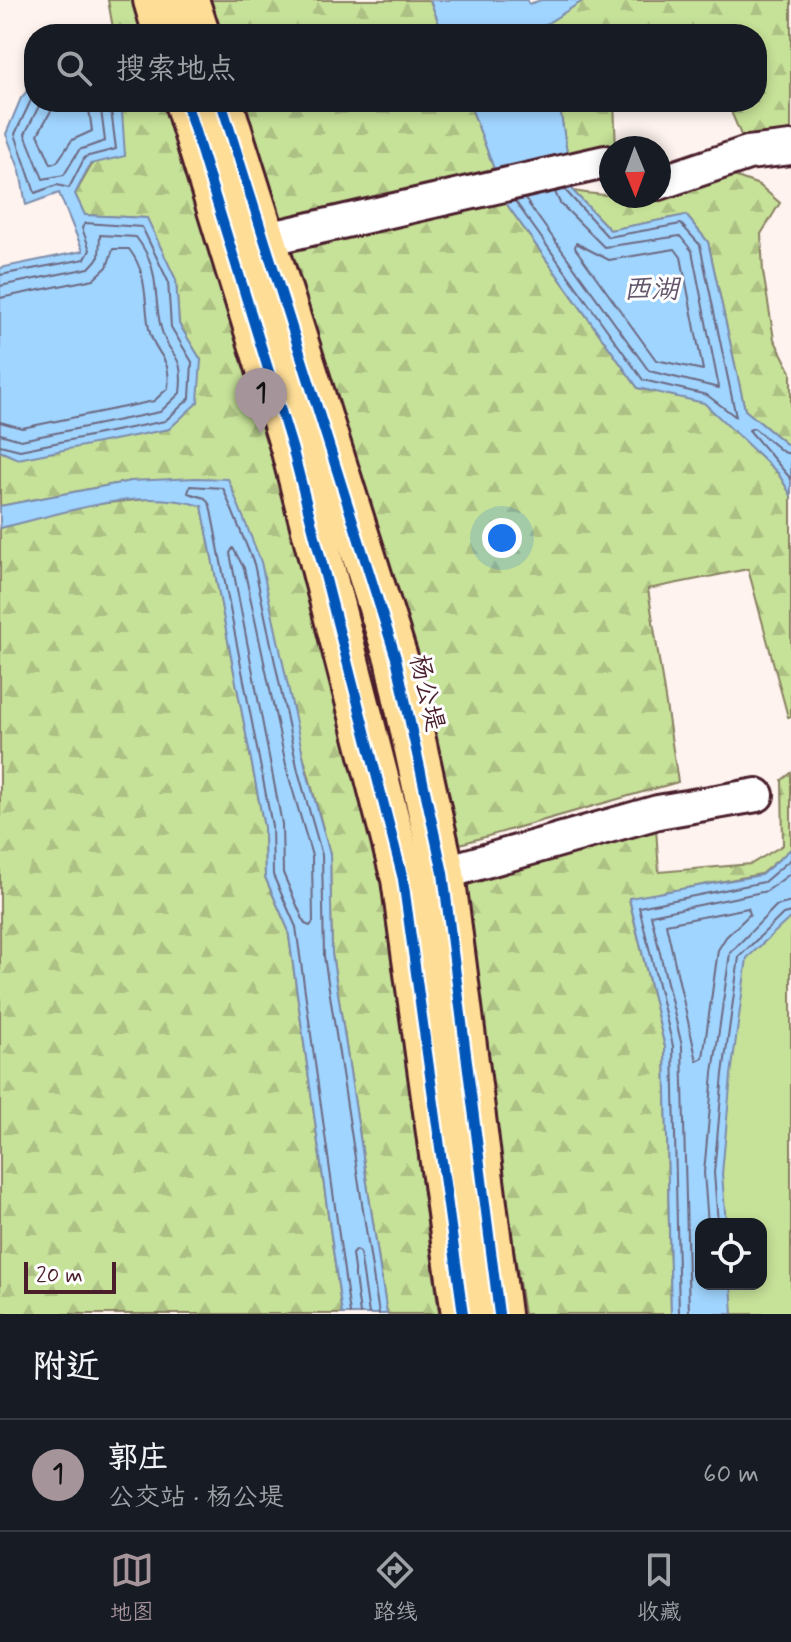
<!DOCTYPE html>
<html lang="zh">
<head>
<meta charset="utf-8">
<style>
  body { margin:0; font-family:Mynerve,"LXGW WenKai TC",sans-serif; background:#20242c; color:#f1f3f6 }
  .controls { position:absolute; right:24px; bottom:24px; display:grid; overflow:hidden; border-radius:16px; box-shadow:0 4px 12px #0003 }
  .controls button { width:72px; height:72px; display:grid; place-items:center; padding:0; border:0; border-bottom:2px solid #363941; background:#171b24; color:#f1f3f6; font:40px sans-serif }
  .compass { position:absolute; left:599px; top:136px; width:72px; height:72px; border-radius:50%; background:#171b24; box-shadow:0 4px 12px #0003; rotate:179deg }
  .scale { position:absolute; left:24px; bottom:20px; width:92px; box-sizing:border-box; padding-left:8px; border:4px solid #4a1f2b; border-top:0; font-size:22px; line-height:28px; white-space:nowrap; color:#4a1f2b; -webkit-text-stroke:6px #fff; paint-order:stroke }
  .you { position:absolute; left:502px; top:538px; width:28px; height:28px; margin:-20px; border:6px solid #fff; border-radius:50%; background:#1a73e8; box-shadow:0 0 0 12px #1a73e833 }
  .badge { display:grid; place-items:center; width:52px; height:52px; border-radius:50%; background:#a6949b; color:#111; font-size:26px; font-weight:700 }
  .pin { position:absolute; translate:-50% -66px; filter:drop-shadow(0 2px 4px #0008) }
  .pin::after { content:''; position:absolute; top:42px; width:28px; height:24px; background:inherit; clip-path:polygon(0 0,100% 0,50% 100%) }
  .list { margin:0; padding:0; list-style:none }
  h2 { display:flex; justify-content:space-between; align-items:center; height:104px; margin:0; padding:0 32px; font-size:34px }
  h2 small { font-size:26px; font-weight:400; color:#9ea1a6 }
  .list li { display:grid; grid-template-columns:52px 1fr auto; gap:24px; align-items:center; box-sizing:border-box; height:112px; padding:0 32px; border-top:2px solid #363941 }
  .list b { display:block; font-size:30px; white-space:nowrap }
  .list p { margin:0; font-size:26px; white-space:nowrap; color:#9ea1a6 }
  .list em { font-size:26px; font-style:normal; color:#9ea1a6 }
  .icon { flex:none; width:44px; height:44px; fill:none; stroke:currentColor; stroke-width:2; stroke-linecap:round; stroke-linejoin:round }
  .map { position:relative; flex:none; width:791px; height:1314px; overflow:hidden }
  .search { position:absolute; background:#171b24; box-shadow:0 4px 12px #0003; left:24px; right:24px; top:24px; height:88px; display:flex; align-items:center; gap:20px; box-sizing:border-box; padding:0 28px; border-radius:32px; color:#9ea1a6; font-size:30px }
  .sheet { height:216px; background:#171b24 }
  nav { display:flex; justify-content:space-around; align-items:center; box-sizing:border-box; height:112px; border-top:2px solid #363941; background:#171b24; font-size:22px; color:#9ea1a6 }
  nav a { display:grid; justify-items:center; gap:4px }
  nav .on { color:#a6949b }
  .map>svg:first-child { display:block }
</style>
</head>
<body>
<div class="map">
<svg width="791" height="1314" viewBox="0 0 791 1314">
  <defs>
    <pattern id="forest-firs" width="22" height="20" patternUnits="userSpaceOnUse" patternTransform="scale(2)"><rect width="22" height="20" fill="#c6e198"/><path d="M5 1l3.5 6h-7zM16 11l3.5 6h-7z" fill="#acc183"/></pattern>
  </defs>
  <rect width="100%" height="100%" fill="#fef3ee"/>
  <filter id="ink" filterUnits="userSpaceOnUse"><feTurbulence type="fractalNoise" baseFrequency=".0125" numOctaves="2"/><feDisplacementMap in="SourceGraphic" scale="16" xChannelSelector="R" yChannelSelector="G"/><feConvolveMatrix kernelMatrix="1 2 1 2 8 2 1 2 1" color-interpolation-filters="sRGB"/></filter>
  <g filter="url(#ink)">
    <g fill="url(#forest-firs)" stroke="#888062" stroke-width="2">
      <path d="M108 0H135L145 34H114Z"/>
      <path d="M211 0H430L443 34H222Z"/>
      <path d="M584 0H791V132L743 140 727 102H757V34H541L538 28Z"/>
      <path d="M117 102H165L251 378 381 874 439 1314H387L332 954 330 854 228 480 131 481 0 506V451L19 459 201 360 179 324 176 280 146 218 84 215 75 194 122 112Z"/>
      <path d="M243 102H469L508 206 638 388 704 402 778 473 791 495V717H788L748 569 648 589 678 782 460 844 419 660Z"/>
      <path d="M559 102H614L616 148 567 154Z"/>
      <path d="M734 176 759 185 780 203 761 234 763 272 774 339 791 372V448L745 410 708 242 686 215 610 230 573 191C636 202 673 193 734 176Z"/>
      <path d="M167 497 202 505 264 827 265 877 288 929 342 1314H0V528L77 506Z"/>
      <path d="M791 773V849L761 874 629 899 665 1047 671 1314H524L458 888 656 828 659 872 751 864 783 845 782 780Z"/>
    </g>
    <path fill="#c6e198" stroke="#888062" stroke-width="2" d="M791 890V1314H712L709 1284H761V1224H703L727 949Z"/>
    <g fill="#a0d5ff" stroke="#7e8caa" stroke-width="2">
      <path d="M430 0H527L529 4 541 0H584L540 28 542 34H443Z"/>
      <path d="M34 83V102H117L122 112 125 156 90 164 75 194 85 215 147 218 176 280 179 324 201 360 198 402 169 429 18 459 0 451V268L83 251 59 193 26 205 20 171 6 134 21 98Z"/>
      <path d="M469 102H559L573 191 610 230 686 215 708 242 745 410 791 448V495L778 473 704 403 638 388 508 206Z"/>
      <path d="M196 478 228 479 261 562 306 769 330 854 332 954 387 1314H342L288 929 265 877 264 827 202 506C133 486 67 513 0 528V506L131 481Z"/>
      <path d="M791 849V917L747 958 731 1075 722 1174 726 1224H701V1284H731L733 1314H671L665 1047 629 898 761 875Z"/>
    </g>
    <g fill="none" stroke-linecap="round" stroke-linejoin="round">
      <g stroke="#6c6880" stroke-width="2">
        <path d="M34 94 15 134 35 193 57 185 69 188 85 157 116 149 110 102"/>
        <path d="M41 102 25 134 43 179 64 175 79 150 105 141 100 102"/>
        <path d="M56 102 38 134 51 164 57 162 72 140 92 131 88 102"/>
        <path d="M525 199 649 371 719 388 692 251 680 236 604 247 560 203 555 192"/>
        <path d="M515 201 643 380 707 395 736 417 700 245 681 224 608 237 565 190"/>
        <path d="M576 243 609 260 675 249 681 257 703 370 656 360 575 248Z"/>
        <path d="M0 275 85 259 90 250 82 228 85 223 142 227 168 281 171 327 192 362 190 398 165 421 20 450 0 445"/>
        <path d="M0 286 89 268 99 257 100 235 136 237C162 271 152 293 161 328 169 360 185 350 180 393L160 412 21 440 0 434"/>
        <path d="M0 298 94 279 107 267 113 249H129C148 273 144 301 149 329 154 355 172 355 168 388L154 401 22 428 0 422"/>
        <path d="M791 454 783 452 754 428 749 430 791 479"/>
        <path d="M233 548 244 568 288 774 312 856 313 922 310 926 305 924 283 873 282 824 230 553Z"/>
        <path d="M748 908 750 914 726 937 718 950 703 1058 697 1061 666 924Z"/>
        <path d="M708 1224 704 1173 713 1073 730 953 776 906 791 902"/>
        <path d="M718 1224 714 1173 723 1074 739 957 783 914 791 912"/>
        <path d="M350 1314 296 927 273 875 272 826 210 505 205 498 188 493 190 486 223 488 254 564 298 771 322 855 324 956 379 1314"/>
        <path d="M360 1314 352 1254 356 1250 360 1253 369 1314"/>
        <path d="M679 1314 673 1046 639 907 764 882 791 859"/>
        <path d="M689 1314 682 1046 651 915 767 891 791 873"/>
      </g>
      <defs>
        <g id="minor">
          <path d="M659 183 748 153 791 148"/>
          <path d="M267 239 605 162 611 167"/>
          <path d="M443 873 658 812 757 795"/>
        </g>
        <g id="major">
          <path d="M155 0 165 34"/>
          <path d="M187 0 198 34"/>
          <path d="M186 102 292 447 403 879 463 1314"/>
          <path d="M221 102 396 658 443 873 499 1314"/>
        </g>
      </defs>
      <use href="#minor" stroke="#4a1f2b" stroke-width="38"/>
      <use href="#major" stroke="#4a1f2b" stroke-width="48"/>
      <use href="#minor" stroke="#fff" stroke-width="32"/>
      <use href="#major" stroke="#fedd96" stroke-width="42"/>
      <defs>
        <g id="cycleway">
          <path d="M186 102 292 447 403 879 463 1314"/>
          <path d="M221 102 396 658 443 873 499 1314"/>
        </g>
      </defs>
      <use href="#cycleway" stroke="#fff" stroke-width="15"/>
      <use href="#cycleway" stroke="#0057b8" stroke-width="10"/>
    </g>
  </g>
  <g text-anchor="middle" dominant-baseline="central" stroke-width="6" stroke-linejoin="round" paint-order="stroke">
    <g font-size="26" fill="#4a1f2b" stroke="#fff">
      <text transform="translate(426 693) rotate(77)">杨公堤</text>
    </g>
    <g font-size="28" font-style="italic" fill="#64566b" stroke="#fff">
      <text x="651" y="290">西湖</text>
    </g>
  </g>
</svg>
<div class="controls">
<button><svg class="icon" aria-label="locate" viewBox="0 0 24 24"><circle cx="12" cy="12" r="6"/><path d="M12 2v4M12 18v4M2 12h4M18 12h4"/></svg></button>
</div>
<svg class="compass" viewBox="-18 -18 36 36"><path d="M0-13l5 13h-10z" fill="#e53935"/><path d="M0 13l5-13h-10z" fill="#9ea1a6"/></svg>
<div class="scale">20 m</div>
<div class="you"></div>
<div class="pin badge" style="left:261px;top:434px">1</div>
<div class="search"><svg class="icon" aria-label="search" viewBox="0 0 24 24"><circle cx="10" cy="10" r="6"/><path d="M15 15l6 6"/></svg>搜索地点</div>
</div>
<section class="sheet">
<h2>附近<small></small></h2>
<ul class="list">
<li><span class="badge">1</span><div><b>郭庄</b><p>公交站 · 杨公堤</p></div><em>60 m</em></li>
</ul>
</section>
<nav>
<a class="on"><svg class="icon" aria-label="map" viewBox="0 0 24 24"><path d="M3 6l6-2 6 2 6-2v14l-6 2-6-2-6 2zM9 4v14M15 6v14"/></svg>地图</a>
<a><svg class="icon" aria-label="directions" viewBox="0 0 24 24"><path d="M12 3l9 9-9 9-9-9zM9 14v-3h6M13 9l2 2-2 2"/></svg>路线</a>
<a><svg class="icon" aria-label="saved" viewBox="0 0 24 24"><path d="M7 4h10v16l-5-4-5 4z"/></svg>收藏</a>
</nav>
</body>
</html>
